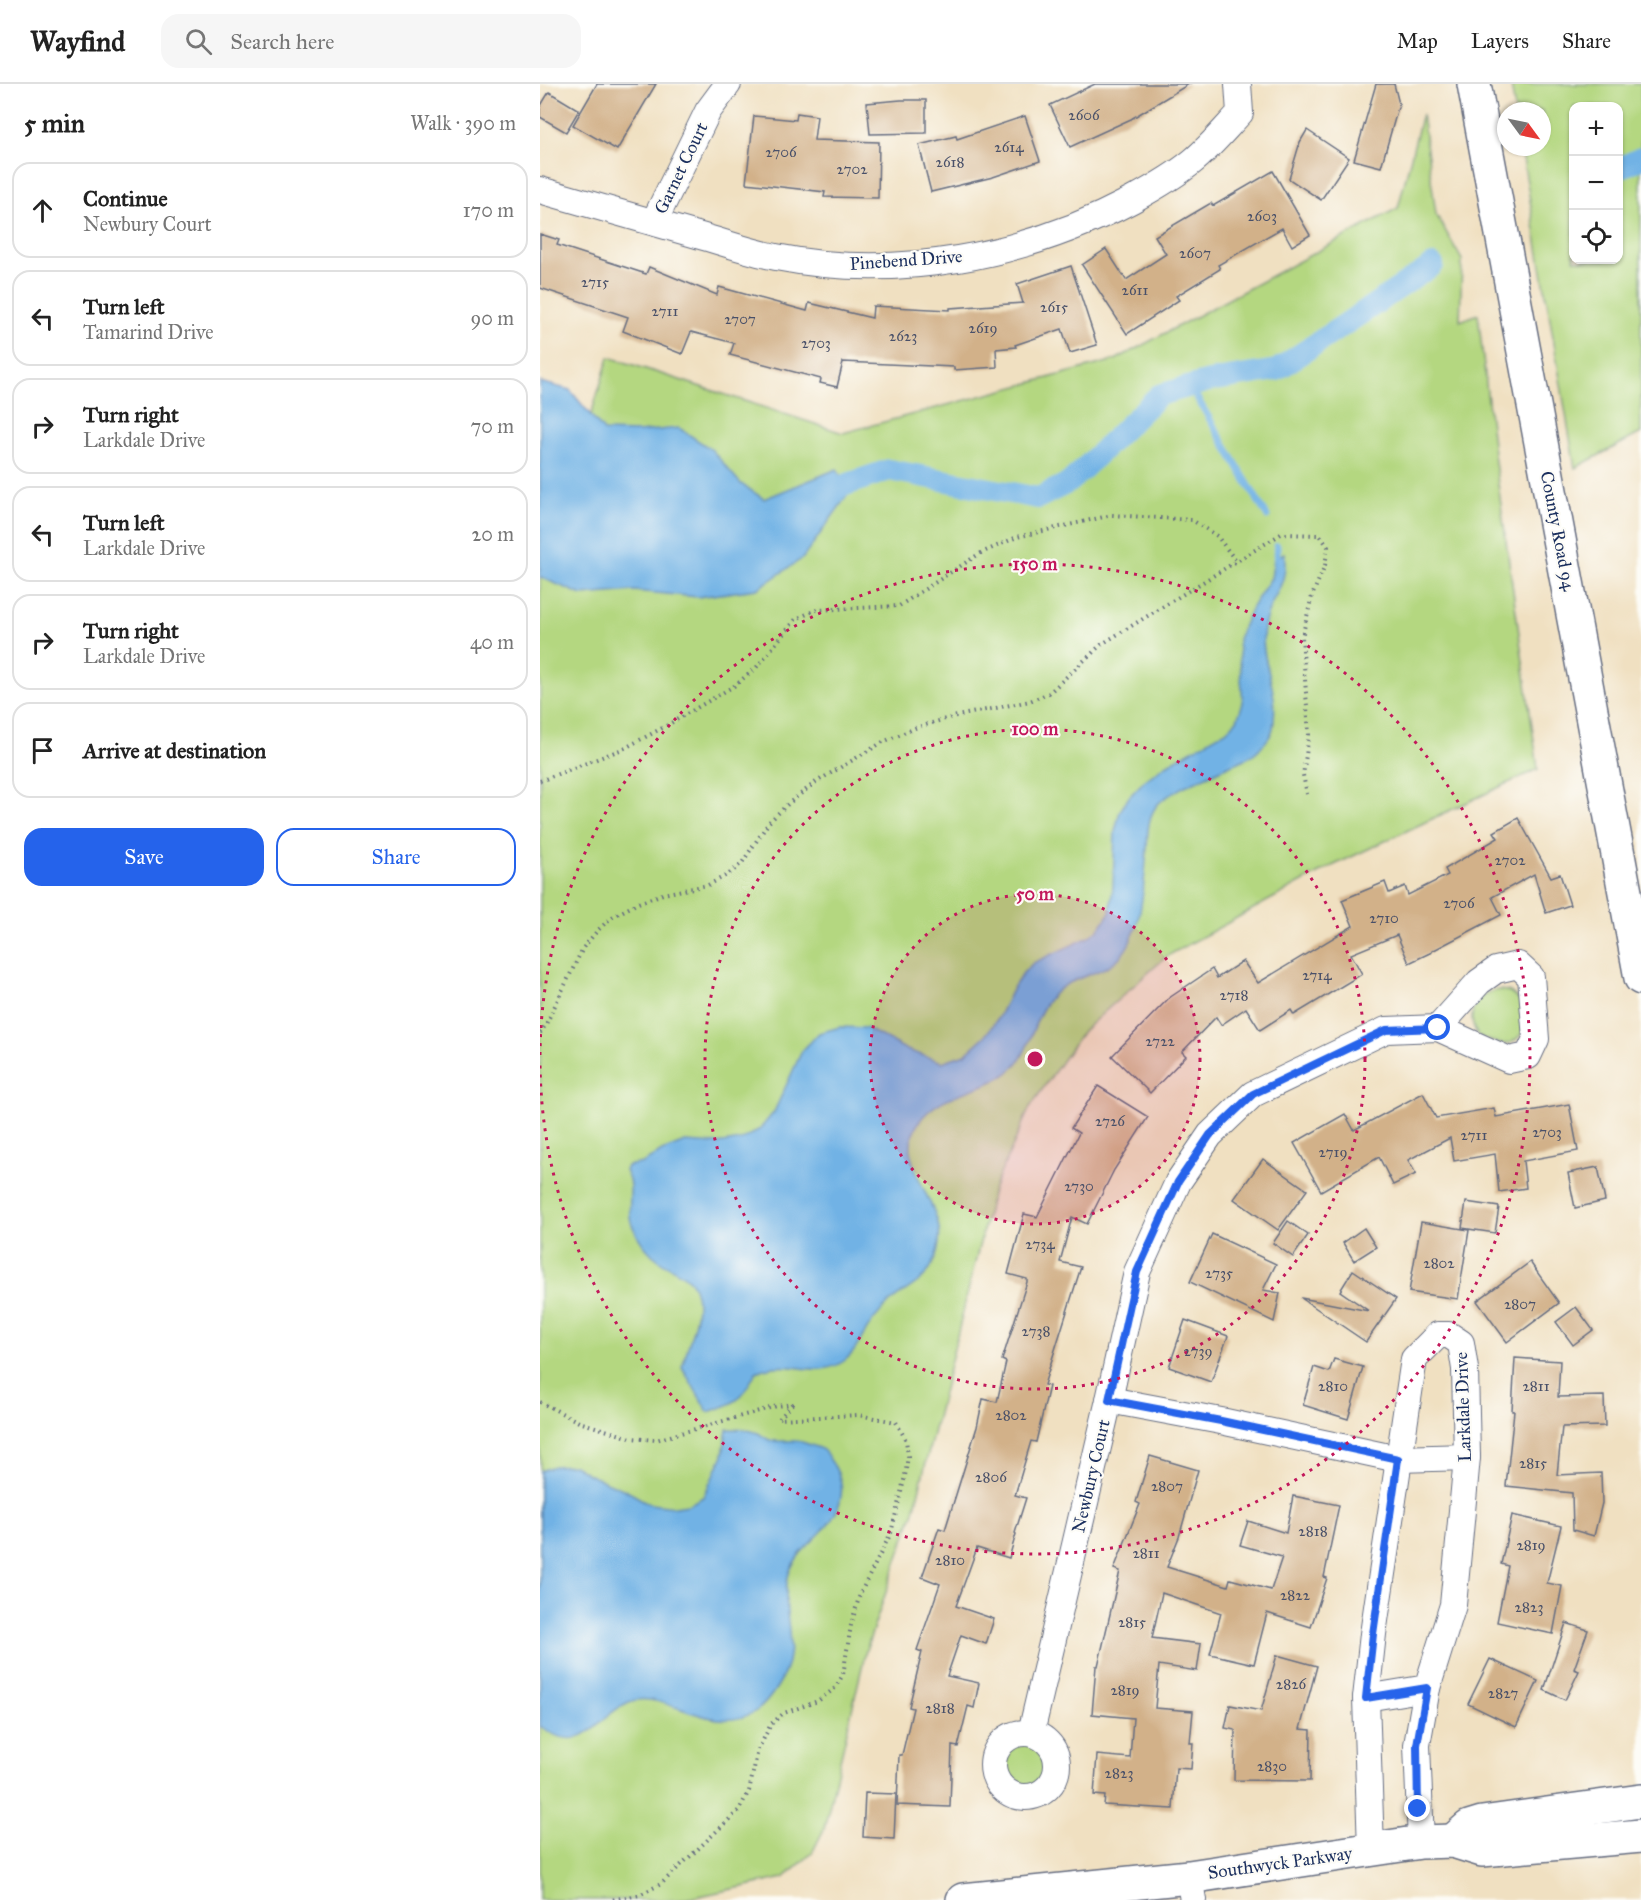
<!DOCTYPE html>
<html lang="en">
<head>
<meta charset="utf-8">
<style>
  body { margin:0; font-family:"IM FELL Great Primer",serif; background:#f6f6f6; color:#222 }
  .controls { position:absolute; right:18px; top:18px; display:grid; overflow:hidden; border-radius:12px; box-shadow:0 2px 4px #0004 }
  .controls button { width:54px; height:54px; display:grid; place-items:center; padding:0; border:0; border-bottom:2px solid #e0e0e0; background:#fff; color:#222; font:30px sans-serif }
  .compass { position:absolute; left:957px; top:18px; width:54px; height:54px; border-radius:50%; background:#fff; box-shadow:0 2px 4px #0004; rotate:123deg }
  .stop { position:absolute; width:18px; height:18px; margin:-14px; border:4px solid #2563eb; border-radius:50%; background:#fff }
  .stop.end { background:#2563eb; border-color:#fff; box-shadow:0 2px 6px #0008 }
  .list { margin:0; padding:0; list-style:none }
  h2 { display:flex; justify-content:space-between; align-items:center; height:78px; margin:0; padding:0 24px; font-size:26px }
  h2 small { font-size:20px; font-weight:400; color:#767676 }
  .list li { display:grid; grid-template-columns:39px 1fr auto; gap:18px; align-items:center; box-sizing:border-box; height:96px; margin:0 12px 12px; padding:0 12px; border:2px solid #e0e0e0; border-radius:18px }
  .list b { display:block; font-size:22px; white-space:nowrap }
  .list p { margin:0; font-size:20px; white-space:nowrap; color:#767676 }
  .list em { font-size:20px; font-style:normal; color:#767676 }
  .actions { display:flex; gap:12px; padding:18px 24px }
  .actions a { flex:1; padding:14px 0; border:2px solid #2563eb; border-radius:18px; text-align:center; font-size:21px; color:#2563eb }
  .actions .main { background:#2563eb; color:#fff }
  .icon { flex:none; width:33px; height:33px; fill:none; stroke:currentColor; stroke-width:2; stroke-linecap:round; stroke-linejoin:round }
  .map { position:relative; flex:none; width:1101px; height:1816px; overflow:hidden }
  header { display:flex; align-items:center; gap:36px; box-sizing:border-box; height:84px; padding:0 30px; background:#fff; border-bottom:2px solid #e0e0e0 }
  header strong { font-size:28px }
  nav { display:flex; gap:33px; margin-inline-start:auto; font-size:21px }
  .search { width:420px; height:54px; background:#f6f6f6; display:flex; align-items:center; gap:15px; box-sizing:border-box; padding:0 21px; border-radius:18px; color:#767676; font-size:22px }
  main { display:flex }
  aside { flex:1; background:#fff }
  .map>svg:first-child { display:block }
</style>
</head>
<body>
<header>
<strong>Wayfind</strong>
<div class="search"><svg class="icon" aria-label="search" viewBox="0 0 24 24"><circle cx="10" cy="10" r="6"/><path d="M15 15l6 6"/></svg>Search here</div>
<nav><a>Map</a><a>Layers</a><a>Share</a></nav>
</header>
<main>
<aside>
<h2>5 min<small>Walk · 390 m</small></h2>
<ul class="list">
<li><svg class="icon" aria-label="ahead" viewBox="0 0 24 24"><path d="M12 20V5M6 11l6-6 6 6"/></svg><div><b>Continue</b><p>Newbury Court</p></div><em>170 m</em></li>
<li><svg class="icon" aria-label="left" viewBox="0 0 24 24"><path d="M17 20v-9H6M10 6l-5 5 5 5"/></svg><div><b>Turn left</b><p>Tamarind Drive</p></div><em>90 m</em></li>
<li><svg class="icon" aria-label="right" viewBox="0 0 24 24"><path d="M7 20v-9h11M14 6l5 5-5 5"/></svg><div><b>Turn right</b><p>Larkdale Drive</p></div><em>70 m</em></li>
<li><svg class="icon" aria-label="left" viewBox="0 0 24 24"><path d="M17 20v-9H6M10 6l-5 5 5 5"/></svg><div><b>Turn left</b><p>Larkdale Drive</p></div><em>20 m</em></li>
<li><svg class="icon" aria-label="right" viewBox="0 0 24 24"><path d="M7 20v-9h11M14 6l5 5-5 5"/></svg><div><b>Turn right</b><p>Larkdale Drive</p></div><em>40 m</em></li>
<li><svg class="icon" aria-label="arrive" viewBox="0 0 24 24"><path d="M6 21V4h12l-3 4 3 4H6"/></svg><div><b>Arrive at destination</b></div></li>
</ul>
<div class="actions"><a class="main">Save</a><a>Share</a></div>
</aside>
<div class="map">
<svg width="1101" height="1816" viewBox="0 0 1101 1816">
  <rect width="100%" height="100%" fill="#fdfcf7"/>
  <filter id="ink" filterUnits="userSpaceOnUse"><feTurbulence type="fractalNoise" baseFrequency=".0167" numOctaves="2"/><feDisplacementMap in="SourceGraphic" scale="12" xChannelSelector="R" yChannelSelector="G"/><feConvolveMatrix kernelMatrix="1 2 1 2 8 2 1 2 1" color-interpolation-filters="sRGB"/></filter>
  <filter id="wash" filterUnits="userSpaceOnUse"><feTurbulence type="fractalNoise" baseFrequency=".008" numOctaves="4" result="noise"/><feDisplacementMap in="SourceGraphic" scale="24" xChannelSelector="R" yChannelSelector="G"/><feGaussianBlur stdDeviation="1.35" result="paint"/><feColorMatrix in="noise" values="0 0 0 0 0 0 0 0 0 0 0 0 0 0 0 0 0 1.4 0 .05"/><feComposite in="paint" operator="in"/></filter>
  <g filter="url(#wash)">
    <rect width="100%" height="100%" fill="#f0e0c1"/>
    <g fill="#b4d780" stroke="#68836f" stroke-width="1.5" fill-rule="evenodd">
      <path d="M971 0H1101V349L1035 384 981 63H1002V27H975ZM1034 22H1078V176H1034Z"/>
      <path d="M882 30 896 130 922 176 920 237 938 230 955 378 998 685 790 783 627 872 543 947 490 1023 453 1106 374 1427 326 1566 284 1745 272 1769 244 1794 141 1816H0V322L45 350 69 273 303 349 575 276 858 124Z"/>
      <path d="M961 906 970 908 983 919 985 945C970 968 959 960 938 952 925 930 934 908 961 906Z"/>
      <circle cx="484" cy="1684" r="28"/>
    </g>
    <g fill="#71b2e5" stroke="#4670a2" stroke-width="1.5">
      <path d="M0 298 30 306 64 347 98 348 139 344 171 365 201 400 224 415 297 385 309 409 263 474 217 505 158 513 94 507 42 511 0 493Z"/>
      <path d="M744 469C750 503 728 513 724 544 719 574 738 603 734 633 734 638 733 646 731 650 728 656 718 667 712 671 705 676 694 679 686 683 672 689 659 696 645 702 636 707 624 713 617 721 607 734 608 749 607 764 604 797 603 848 580 873 562 892 531 891 512 912 489 937 493 974 463 992 435 1009 399 1009 379 1038 355 1072 390 1107 398 1139 402 1154 398 1169 391 1183 383 1198 366 1205 353 1216 347 1220 342 1226 337 1232 324 1244 319 1267 304 1277 279 1294 257 1279 232 1283 226 1284 221 1286 216 1288 201 1316 198 1319 168 1328L142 1283C147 1264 157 1240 157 1220 156 1190 139 1191 120 1177 107 1168 98 1155 92 1141 85 1123 96 1104 85 1087L87 1082 103 1079 122 1067 145 1058 177 1060 201 1056 220 1045 234 1028 262 967 279 949 300 943 326 944 367 966 402 978 425 970 445 952 458 934 473 904 483 889 493 879 547 854 559 845 570 828 573 802 575 747 580 727 589 713 604 697 626 681 686 647 697 636 703 619 698 555 712 523 731 494 734 475Z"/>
      <path d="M187 1345C198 1345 208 1345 218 1349 222 1351 226 1355 230 1356 240 1359 252 1355 262 1358 268 1360 278 1363 283 1366 286 1368 289 1374 291 1377 304 1395 305 1412 294 1432 282 1453 254 1467 248 1493 240 1534 263 1564 237 1603 232 1611 225 1621 216 1627 172 1655 123 1604 89 1618 53 1634 44 1675 0 1642V1387L14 1382 34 1381 48 1390 85 1406 110 1420 135 1423 148 1421 163 1413 168 1403 183 1371Z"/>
    </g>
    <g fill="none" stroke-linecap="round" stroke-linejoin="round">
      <g stroke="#71b2e5" stroke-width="7">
        <path d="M650 302 727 432"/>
        <path d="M737 480V462"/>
      </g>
      <g stroke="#71b2e5" stroke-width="22">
        <path d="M1078 85 1101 74"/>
        <path d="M276 411 349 386 498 414 530 398 619 311 669 297 737 286 893 181"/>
      </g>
    </g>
    <g id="blocks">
      <g fill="#d2b189">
        <path d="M57 0H116L77 66 33 41Z"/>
        <path d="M555 0H649L591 35 530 63 510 21Z"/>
        <path d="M836 0H854L859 20 841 83 814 76Z"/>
        <path d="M9 8 39 26 26 48 0 33V23Z"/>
        <path d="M361 16H386V49L330 50 327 19Z"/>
        <path d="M257 29 277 32 274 56 339 58 338 114 284 113 285 108 206 99 214 32 256 36Z"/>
        <path d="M485 32 500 77 453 93 391 108 379 61 416 52 417 55Z"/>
        <path d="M767 46 809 74 781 116 749 95 760 58Z"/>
        <path d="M733 87 770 151 752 162 742 144 678 181 680 185 636 212 639 216 587 250 542 181 566 165 586 196 626 170 615 152 671 119 673 122Z"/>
        <path d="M0 150 19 156 17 161 106 190 109 183 177 211 179 203 267 227 269 219 332 234 333 222 410 226V224L483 219 477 200 531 182 557 261 530 269 522 245 475 261 476 263 456 265 457 283 414 286V283L303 278 297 303 280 299 281 295 190 271 194 259 151 248 142 270 83 247 88 233 0 204Z"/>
        <path d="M978 734 1011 793 1020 790 1030 821 1006 829 994 790 952 813 961 831 892 867V868L869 879 857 851 811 870 822 890 754 931 751 926 720 946 706 924 681 941 676 933 642 968 646 972 610 1009 572 972 629 914 672 885 677 894 703 877 718 899 813 842 802 816 845 798 849 809 865 802 868 811 908 791 905 785 958 754 954 748Z"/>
        <path d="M558 1002 608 1033 574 1086 547 1140 532 1133 520 1178 541 1183 504 1301 509 1302 496 1358 491 1357 475 1411 486 1414 475 1449 476 1450 469 1474 437 1464 416 1522 454 1535 446 1560 421 1551 407 1592 439 1599 434 1624 428 1622 418 1663 412 1662 410 1723 357 1721 359 1671H362L373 1624 369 1623 382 1568 377 1566 400 1500 382 1493 399 1444 405 1446 437 1343 443 1315 457 1318 466 1278 462 1276 487 1198V1195L468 1190 484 1130 497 1133 539 1049 531 1044Z"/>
        <path d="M883 1009 896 1034 954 1024 956 1033 1029 1020 1038 1067 983 1077 986 1104 959 1108 955 1070 914 1077 910 1054 868 1076 876 1090 853 1101 839 1073 781 1107 754 1059 805 1030 814 1046Z"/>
        <path d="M723 1075 767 1106 738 1146 694 1115Z"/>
        <path d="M1058 1083 1065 1117 1035 1124 1028 1089Z"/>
        <path d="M926 1118 959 1123 955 1149 922 1144Z"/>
        <path d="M748 1137 768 1151 753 1173 733 1159Z"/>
        <path d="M881 1138 929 1146 918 1215 869 1208Z"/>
        <path d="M824 1144 836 1163 814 1177 803 1159Z"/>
        <path d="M672 1150 736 1180 723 1206 740 1209 734 1238 650 1198Z"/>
        <path d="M990 1178 1019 1219 967 1258 937 1217Z"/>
        <path d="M813 1186 856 1215 826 1258 761 1214 829 1227 800 1207Z"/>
        <path d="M1036 1223 1053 1246 1033 1261 1016 1238Z"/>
        <path d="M645 1236 688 1252 671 1298 629 1283Z"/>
        <path d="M975 1274 1020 1277 1018 1313 1064 1312 1065 1342 1022 1343 1017 1391 1061 1389 1062 1419 1054 1452 1033 1446 1032 1409 966 1402 974 1327H972Z"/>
        <path d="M794 1275 823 1283 808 1335 763 1321 774 1283 789 1288Z"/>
        <path d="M610 1372 658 1386 639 1453 627 1483 688 1502 690 1495 731 1506 742 1473 700 1461 708 1437 746 1449 753 1412 799 1421 784 1493 787 1494 771 1543 727 1529 714 1580 670 1570 681 1529 622 1509 612 1554 661 1560 657 1587 619 1581 615 1624 653 1627 650 1659H653L651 1685 636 1684 633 1725 564 1721 565 1712 554 1711 557 1671 590 1674 593 1634 552 1630 556 1582H558L580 1487 574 1485 600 1420 596 1418Z"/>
        <path d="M972 1431 1021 1442 1007 1499 1022 1502 1013 1550 957 1538 968 1482 961 1480Z"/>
        <path d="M1026 1539 1048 1546 1034 1585 1039 1587 1025 1616 1004 1606Z"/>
        <path d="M737 1571 777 1582 760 1645 771 1646 770 1697 694 1696 695 1646 685 1644 690 1621 721 1627Z"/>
        <path d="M950 1575 998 1597 976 1643 928 1620Z"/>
        <path d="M325 1709 356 1710 354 1755 323 1753Z"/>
      </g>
    </g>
  </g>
  <g filter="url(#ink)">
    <use href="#blocks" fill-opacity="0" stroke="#666d81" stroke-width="1.5"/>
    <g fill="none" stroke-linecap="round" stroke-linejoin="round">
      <defs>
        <g id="minor">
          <path d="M0 106C52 121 105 136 157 151 183 158 209 168 236 173 356 197 484 173 592 116 612 105 635 92 653 77 670 63 685 45 700 29L698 0"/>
          <path d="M114 138 168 27 188 0"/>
          <path d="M569 1316 681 1337 858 1375 927 1373"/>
          <path d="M826 1614 887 1604"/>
          <path d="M491 1649 569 1316 597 1188 638 1098 670 1051 713 1010 846 946 898 944 969 976 988 972 996 955 991 893 978 881 956 886 939 898 898 944"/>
          <circle cx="485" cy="1681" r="32"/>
          <path d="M831 1766 826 1614 833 1550 874 1275 898 1251H909L921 1259 925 1285 927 1373 924 1406 913 1521 887 1604 877 1661 881 1758"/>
          <path d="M649 1793 653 1816"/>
        </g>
        <g id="tertiary">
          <path d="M934 0 1101 894"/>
          <path d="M913 1757 929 1743 942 1739 1101 1717"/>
          <path d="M423 1816 649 1793 881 1758 913 1757 942 1766 1101 1752"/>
        </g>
      </defs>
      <use href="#minor" stroke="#666d81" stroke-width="28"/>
      <use href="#tertiary" stroke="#666d81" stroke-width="36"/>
      <g stroke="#666d81" stroke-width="4" stroke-dasharray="1.5 4.5" stroke-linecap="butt">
        <path d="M0 697 85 664 126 642 194 602 216 584 256 535 276 526 359 522 439 470 477 453 572 431 652 436 677 452 696 477"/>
        <path d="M0 949 5 942 43 864 57 847 72 833 98 819 123 810 168 801 189 790 202 779 229 738 249 719 276 698 343 658 375 644 412 633 490 617 509 609 562 560 741 450 780 451 788 463 785 481 772 512 762 553 769 651 763 691 767 710"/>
        <path d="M0 1318 39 1338 91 1354 116 1356 237 1322 252 1320 239 1335 318 1331 356 1338 366 1356 368 1372 365 1392 351 1449 320 1510 311 1541 303 1591 294 1605 278 1617 244 1629 231 1640 218 1666 209 1707 199 1726 121 1800 99 1811 70 1816"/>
      </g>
      <use href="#minor" stroke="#fff" stroke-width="26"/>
      <use href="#tertiary" stroke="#fff" stroke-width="33"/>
    </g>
  </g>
  <g fill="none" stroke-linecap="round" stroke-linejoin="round" filter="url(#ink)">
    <path stroke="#2563eb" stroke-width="8" d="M878 1725 877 1661 887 1604 826 1614 833 1550 858 1375 681 1337 569 1316 597 1188 638 1098 670 1051 713 1010 846 946 898 944"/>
  </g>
  <circle cx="495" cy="975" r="165" fill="#c2185b" fill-opacity=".12"/>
  <g fill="none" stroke="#c2185b" stroke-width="3" stroke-dasharray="3 6">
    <circle cx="495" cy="975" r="165"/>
    <circle cx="495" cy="975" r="330"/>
    <path d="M0 971A495 495 0 1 1 0 979"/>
  </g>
  <g text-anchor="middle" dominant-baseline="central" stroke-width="4.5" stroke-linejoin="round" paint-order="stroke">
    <g font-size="15" fill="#495069">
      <text x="544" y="31">2606</text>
      <text x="469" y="63">2614</text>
      <text x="241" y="68">2706</text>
      <text x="410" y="78">2618</text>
      <text x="312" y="85">2702</text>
      <text x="722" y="132">2603</text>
      <text x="655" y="169">2607</text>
      <text x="55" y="198">2715</text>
      <text x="595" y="206">2611</text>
      <text x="514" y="223">2615</text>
      <text x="125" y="227">2711</text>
      <text x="200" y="235">2707</text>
      <text x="443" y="244">2619</text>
      <text x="363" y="252">2623</text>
      <text x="276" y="259">2703</text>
      <text x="970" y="776">2702</text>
      <text x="919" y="819">2706</text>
      <text x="844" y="834">2710</text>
      <text x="777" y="891">2714</text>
      <text x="694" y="911">2718</text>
      <text x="620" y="957">2722</text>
      <text x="570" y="1037">2726</text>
      <text x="1007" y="1048">2703</text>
      <text x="934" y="1051">2711</text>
      <text x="793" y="1068">2719</text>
      <text x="539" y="1102">2730</text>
      <text x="500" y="1160">2734</text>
      <text x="899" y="1179">2802</text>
      <text x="679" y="1189">2735</text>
      <text x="980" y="1220">2807</text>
      <text x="496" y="1247">2738</text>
      <text x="658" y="1267">2739</text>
      <text x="793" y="1302">2810</text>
      <text x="996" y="1302">2811</text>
      <text x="471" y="1331">2802</text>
      <text x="993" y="1379">2815</text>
      <text x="451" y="1393">2806</text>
      <text x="627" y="1402">2807</text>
      <text x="773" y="1447">2818</text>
      <text x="991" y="1461">2819</text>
      <text x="606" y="1469">2811</text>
      <text x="410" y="1476">2810</text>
      <text x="755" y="1511">2822</text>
      <text x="989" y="1523">2823</text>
      <text x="592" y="1538">2815</text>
      <text x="751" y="1600">2826</text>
      <text x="585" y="1606">2819</text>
      <text x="963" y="1609">2827</text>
      <text x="400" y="1624">2818</text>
      <text x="732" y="1682">2830</text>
      <text x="579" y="1689">2823</text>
    </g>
    <g font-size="18" fill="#1b2f5e" stroke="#fdfcf7">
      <text transform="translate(141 84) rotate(-64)">Garnet Court</text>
      <text transform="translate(366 176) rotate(-4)">Pinebend Drive</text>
      <text transform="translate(1018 447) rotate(79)">County Road 94</text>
      <text transform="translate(923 1323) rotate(-92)">Larkdale Drive</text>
      <text transform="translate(551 1392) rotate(-77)">Newbury Court</text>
      <text transform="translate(740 1779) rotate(-8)">Southwyck Parkway</text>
    </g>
  </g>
  <circle cx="495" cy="975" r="9" fill="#c2185b" stroke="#fdfcf7" stroke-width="3"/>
  <g font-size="18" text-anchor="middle" font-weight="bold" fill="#c2185b" stroke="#fdfcf7" stroke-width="4.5" stroke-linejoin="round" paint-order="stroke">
    <text x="495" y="486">150 m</text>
    <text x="495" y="651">100 m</text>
    <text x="495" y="816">50 m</text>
  </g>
</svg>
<div class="controls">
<button>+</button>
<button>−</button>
<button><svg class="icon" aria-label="locate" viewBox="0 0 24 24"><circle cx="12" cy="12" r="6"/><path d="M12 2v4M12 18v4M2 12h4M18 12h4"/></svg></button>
</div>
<svg class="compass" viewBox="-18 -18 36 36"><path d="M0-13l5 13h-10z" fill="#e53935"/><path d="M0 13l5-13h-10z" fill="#767676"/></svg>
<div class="stop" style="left:898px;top:944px"></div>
<div class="stop end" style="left:878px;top:1725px"></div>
</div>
</main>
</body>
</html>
